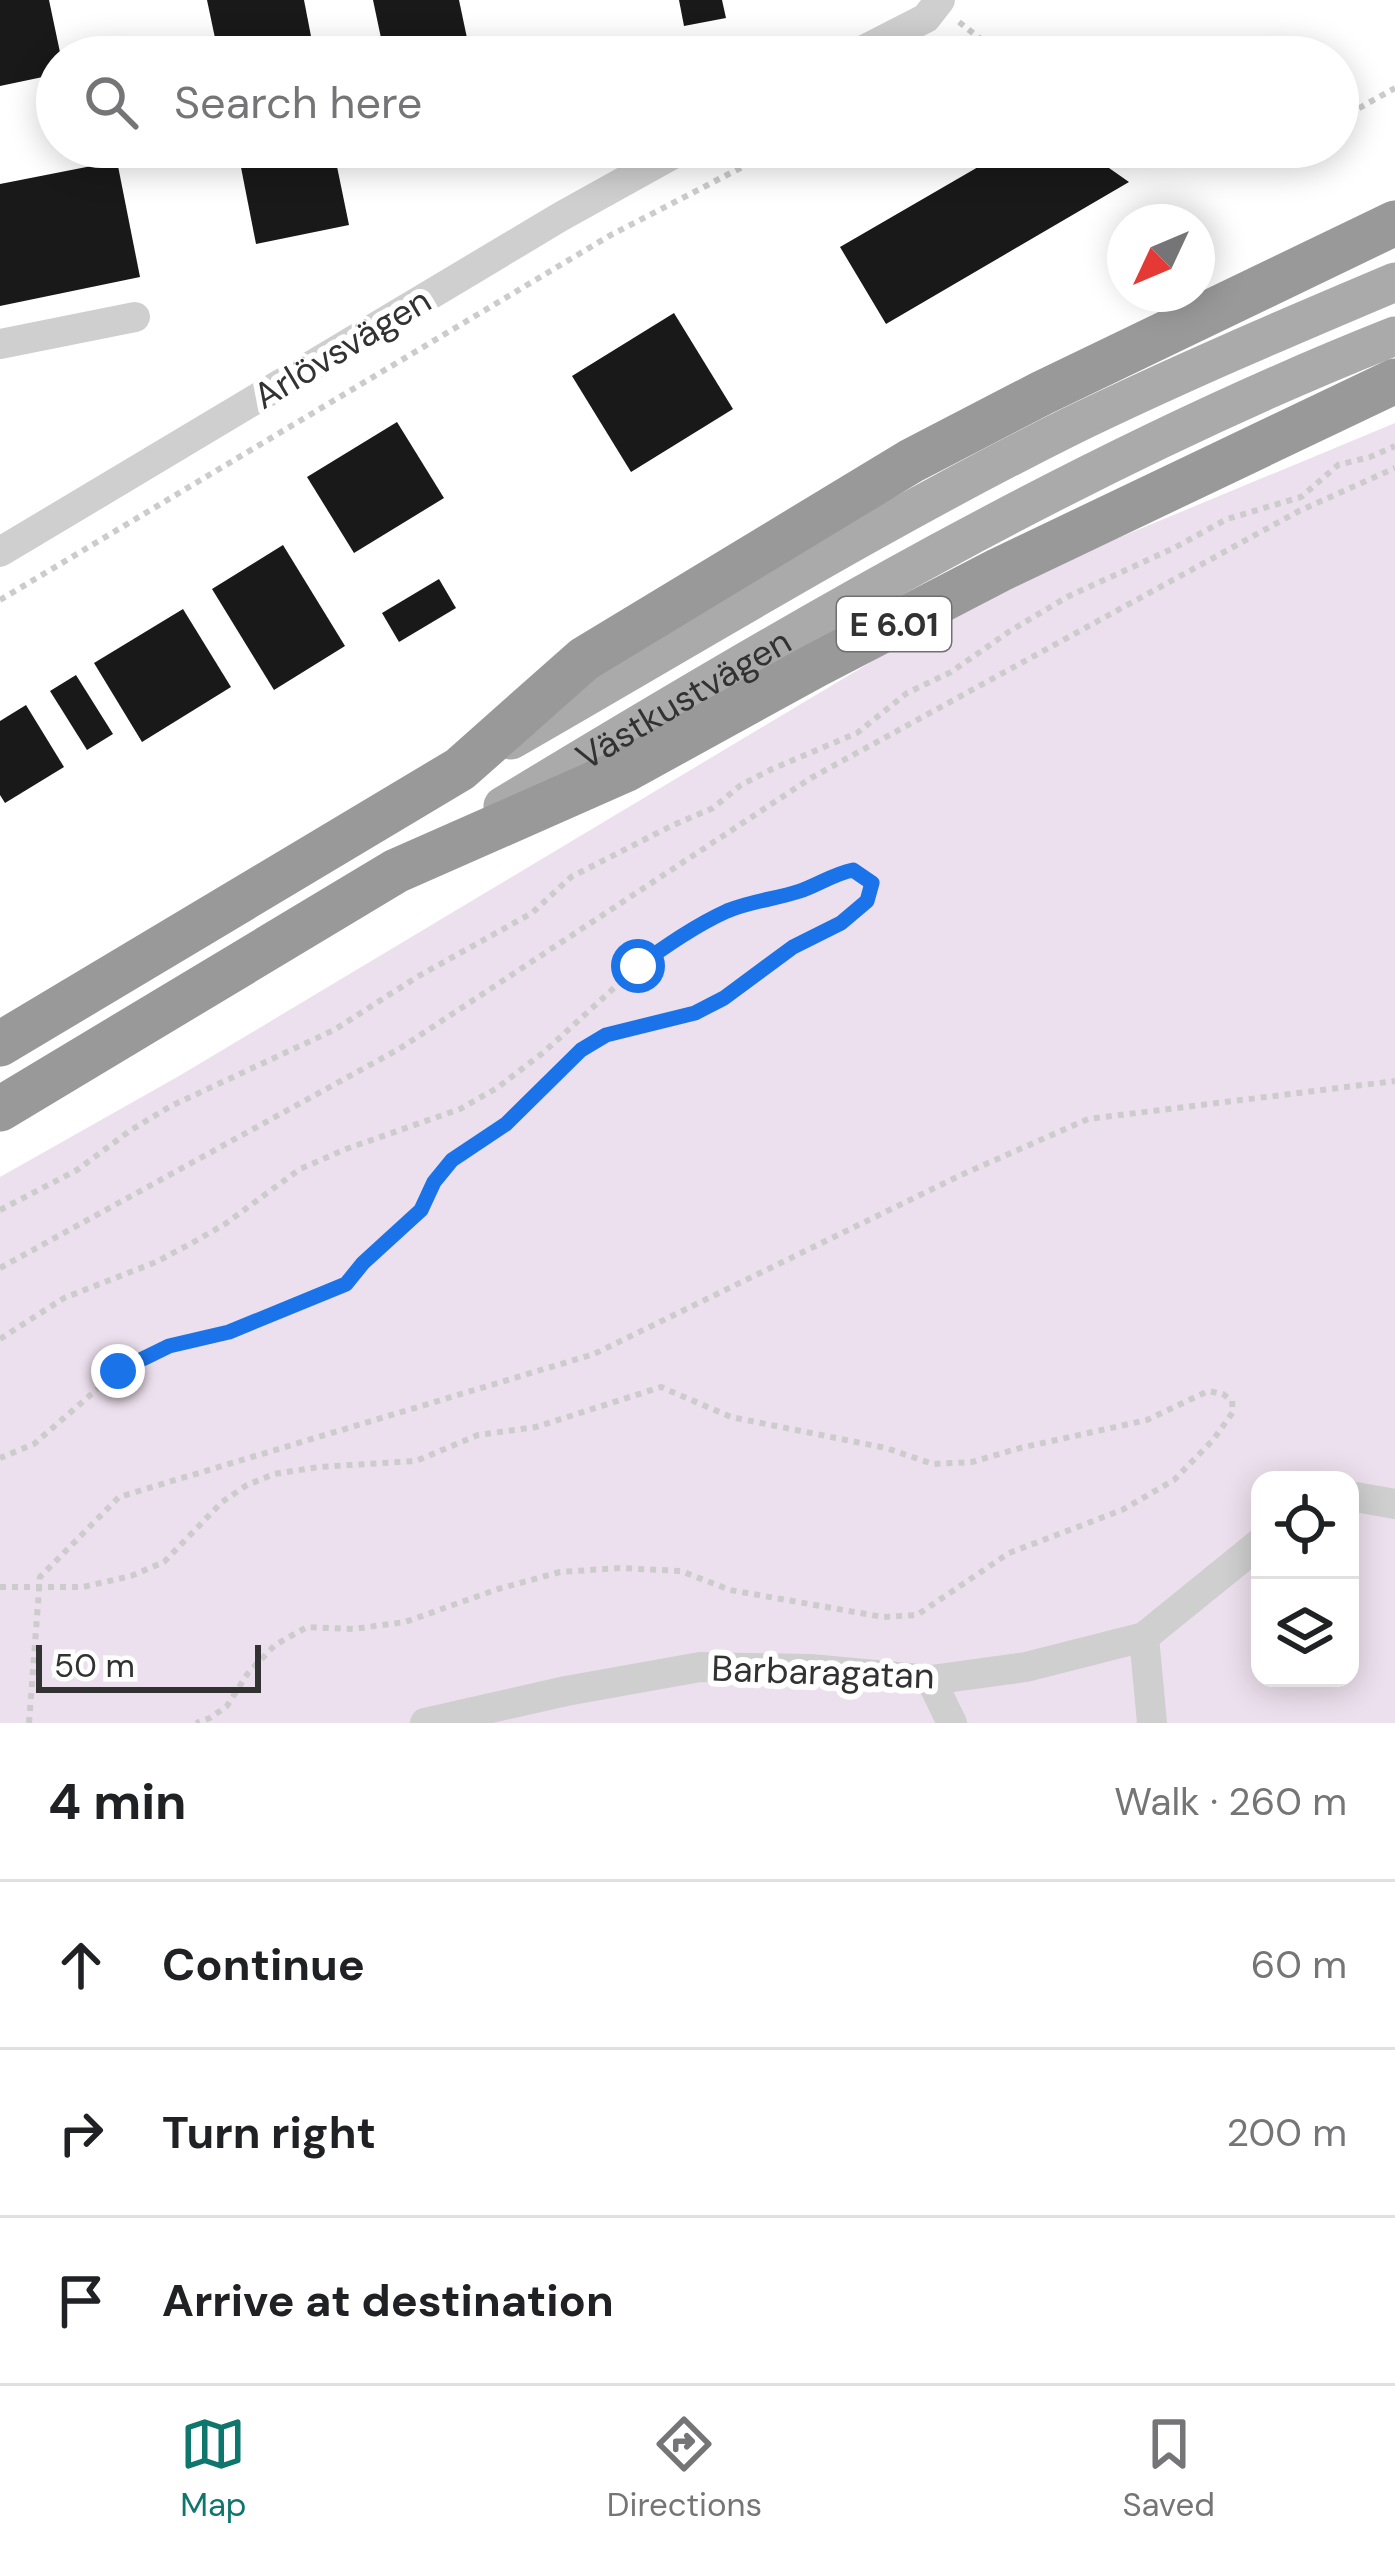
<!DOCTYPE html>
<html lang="en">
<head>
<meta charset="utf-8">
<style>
  body { margin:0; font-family:"DM Sans",sans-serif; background:#f6f6f6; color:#202124 }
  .controls { position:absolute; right:36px; bottom:36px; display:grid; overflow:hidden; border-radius:24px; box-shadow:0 6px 30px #0003 }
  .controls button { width:108px; height:108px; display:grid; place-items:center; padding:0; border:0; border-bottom:3px solid #e0e0e0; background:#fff; color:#202124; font:60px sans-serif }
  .compass { position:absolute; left:1107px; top:204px; width:108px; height:108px; border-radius:50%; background:#fff; box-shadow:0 6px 30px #0003; rotate:226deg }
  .scale { position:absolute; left:36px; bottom:30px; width:225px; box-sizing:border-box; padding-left:12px; border:6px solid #323232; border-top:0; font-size:33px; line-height:42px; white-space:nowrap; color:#323232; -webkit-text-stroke:9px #fff; paint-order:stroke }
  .stop { position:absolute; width:36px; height:36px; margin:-27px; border:9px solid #1a73e8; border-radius:50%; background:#fff }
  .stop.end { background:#1a73e8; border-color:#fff; box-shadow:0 3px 12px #0008 }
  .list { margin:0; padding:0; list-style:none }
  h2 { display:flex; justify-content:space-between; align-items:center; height:156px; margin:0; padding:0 48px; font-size:51px }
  h2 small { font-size:39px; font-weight:400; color:#757577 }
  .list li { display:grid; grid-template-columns:78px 1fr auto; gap:36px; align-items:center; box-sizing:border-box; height:168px; padding:0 48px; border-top:3px solid #e0e0e0 }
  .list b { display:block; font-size:45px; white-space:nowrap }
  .list em { font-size:39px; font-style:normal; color:#757577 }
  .icon { flex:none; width:66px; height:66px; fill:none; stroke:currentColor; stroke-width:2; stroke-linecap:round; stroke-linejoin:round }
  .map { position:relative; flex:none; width:1395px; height:1723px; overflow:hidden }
  .search { position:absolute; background:#fff; box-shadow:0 6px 30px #0003; left:36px; right:36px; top:36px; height:132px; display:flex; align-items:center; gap:30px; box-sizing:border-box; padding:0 42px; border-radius:66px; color:#757577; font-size:45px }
  .sheet { height:660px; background:#fff }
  nav { display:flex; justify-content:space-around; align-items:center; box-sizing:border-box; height:168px; border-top:3px solid #e0e0e0; background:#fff; font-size:33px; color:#757577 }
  nav a { display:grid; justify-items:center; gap:6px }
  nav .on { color:#0f766e }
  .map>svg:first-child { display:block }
</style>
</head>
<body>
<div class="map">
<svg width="1395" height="1723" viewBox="0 0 1395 1723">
  <rect width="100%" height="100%" fill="#fff"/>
  <path fill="#ede0ee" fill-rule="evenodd" d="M1395 423V1723H0V1177L179 1076 988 592ZM1260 1480H1350V1678H1260Z"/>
  <g fill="#191919">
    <path d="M0 0H49L61 57H57V74L0 86Z"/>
    <path d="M207 0H304L315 57H219Z"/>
    <path d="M373 0H459L471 57H385Z"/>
    <path d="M679 0H722L726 18 684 26Z"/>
    <path d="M237 147H333L349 225 256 244Z"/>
    <path d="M976 147H1079L1129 182 886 324 840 247 985 163Z"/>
    <path d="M117 161 140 277 0 306V184Z"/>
    <path d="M674 313 733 409 631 472 572 376Z"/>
    <path d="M397 422 444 498 354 553 307 477Z"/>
    <path d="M283 545 345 646 274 690 212 589Z"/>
    <path d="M439 579 456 608 399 642 382 613Z"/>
    <path d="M183 609 231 687 142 742 94 663Z"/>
    <path d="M76 675 113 734 87 750 50 691Z"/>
    <path d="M26 705 64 767 5 803 0 795V721Z"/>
  </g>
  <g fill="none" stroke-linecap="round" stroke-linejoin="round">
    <g stroke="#ccc" stroke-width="6" stroke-dasharray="6 6" stroke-linecap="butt">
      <path d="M959 22 1003 57"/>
      <path d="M979 57 993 51"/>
      <path d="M1338 120 1395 88"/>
      <path d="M1153 147C1191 163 1225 155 1264 147"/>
      <path d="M0 600 609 236 781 147"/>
      <path d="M0 1210 77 1170 131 1130 171 1106 334 1030 417 977 532 913 571 877 671 826 713 808 741 785 772 769 857 733 907 693 951 672 1010 631 1067 597 1174 548 1227 519 1301 497 1338 465 1370 457 1395 446"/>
      <path d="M0 1268 399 1049 811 778 1299 511 1395 468"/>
      <path d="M0 1339 64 1298 156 1262 192 1243 225 1224 300 1169 346 1149 460 1109 497 1088 544 1052 638 966 725 912 758 900 788 895 812 887 836 874 852 870 872 883 867 901 841 923 793 947 724 998 695 1013 606 1035 581 1050 506 1124 452 1160 434 1182 421 1210 363 1263 346 1284 229 1332 169 1346 118 1371 34 1444 0 1458"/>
      <path d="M0 1587H83L131 1576 164 1562 222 1502 247 1485 274 1474 319 1467 416 1461 478 1435 536 1427 661 1387 731 1417 886 1448 933 1464 972 1462 1020 1448 1147 1420 1208 1391 1223 1394 1232 1401 1233 1412 1213 1440 1174 1480 1122 1510 1009 1553 917 1615 883 1617 730 1590 681 1571 620 1568 560 1572 498 1589 405 1622 353 1629 307 1627 275 1645 248 1673 227 1706 210 1718 196 1723"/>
      <path d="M29 1723 40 1577 119 1497 594 1354 961 1175 1088 1119 1395 1081"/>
    </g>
    <g stroke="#cfcfcf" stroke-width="30">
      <path d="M850 57 926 18 940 0"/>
      <path d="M0 344 135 317"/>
      <path d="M0 552 560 217 686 147"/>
      <path d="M1350 1496 1395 1504"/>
      <path d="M1144 1637 1152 1723"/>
      <path d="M931 1680 952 1723"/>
      <path d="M425 1723 566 1691 700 1667 810 1669 931 1680 1026 1667 1144 1637 1260 1543"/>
    </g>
    <g stroke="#aaa" stroke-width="39">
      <path d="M511 740C696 634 878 522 1069 427 1176 375 1286 328 1395 282"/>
      <path id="s1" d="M503 806C789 633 1084 459 1395 336"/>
    </g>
    <g stroke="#999" stroke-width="45">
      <path d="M0 1044 460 769 584 659 911 461 1042 393 1395 223"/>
      <path d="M0 1109 396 871 625 770 816 665 999 570 1395 381"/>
    </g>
  </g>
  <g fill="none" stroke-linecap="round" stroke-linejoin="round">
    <path stroke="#1a73e8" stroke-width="15" d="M118 1371 169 1346 229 1332 346 1284 363 1263 421 1210 434 1182 452 1160 506 1124 581 1050 606 1035 695 1013 724 998 793 947 841 923 867 901 872 883 853 870C833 874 818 885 800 891 776 899 751 901 727 911 696 925 666 946 638 966"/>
  </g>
  <g text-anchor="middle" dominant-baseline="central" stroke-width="12" stroke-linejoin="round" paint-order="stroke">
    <rect fill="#fff" stroke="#707070" stroke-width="3" x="837" y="597" width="114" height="54" rx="9"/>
    <g font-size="33" font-weight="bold" fill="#323232">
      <text x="894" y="624">E 6.01</text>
    </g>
    <g font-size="36" fill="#323232" stroke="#fff">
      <text transform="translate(342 348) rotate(-31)">Arlövsvägen</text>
      <text stroke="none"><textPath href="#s1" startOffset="210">Västkustvägen</textPath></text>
      <text transform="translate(823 1672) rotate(2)">Barbaragatan</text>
    </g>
  </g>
</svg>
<div class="controls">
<button><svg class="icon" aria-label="locate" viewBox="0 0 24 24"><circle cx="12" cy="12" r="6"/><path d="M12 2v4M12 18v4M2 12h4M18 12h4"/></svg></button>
<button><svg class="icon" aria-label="layers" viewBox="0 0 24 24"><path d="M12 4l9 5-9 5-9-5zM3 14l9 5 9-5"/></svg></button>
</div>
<svg class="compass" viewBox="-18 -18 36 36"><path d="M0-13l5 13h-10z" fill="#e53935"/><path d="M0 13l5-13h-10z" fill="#757577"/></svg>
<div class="scale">50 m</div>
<div class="stop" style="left:638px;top:966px"></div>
<div class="stop end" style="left:118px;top:1371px"></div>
<div class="search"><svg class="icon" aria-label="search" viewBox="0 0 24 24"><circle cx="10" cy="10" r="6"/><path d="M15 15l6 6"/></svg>Search here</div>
</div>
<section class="sheet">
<h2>4 min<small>Walk · 260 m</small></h2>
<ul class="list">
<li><svg class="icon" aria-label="ahead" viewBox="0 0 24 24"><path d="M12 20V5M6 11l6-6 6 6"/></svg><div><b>Continue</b></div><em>60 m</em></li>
<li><svg class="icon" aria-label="right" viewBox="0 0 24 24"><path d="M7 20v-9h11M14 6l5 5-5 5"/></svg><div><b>Turn right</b></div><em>200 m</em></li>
<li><svg class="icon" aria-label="arrive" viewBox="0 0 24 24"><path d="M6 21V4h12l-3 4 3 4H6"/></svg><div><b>Arrive at destination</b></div></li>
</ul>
</section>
<nav>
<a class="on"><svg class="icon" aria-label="map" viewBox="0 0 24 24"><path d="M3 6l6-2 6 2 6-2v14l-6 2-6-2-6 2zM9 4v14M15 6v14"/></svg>Map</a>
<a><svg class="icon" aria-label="directions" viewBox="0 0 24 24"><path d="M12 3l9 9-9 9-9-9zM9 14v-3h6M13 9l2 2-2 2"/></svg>Directions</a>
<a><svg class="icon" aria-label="saved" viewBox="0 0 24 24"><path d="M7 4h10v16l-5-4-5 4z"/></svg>Saved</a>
</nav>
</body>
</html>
